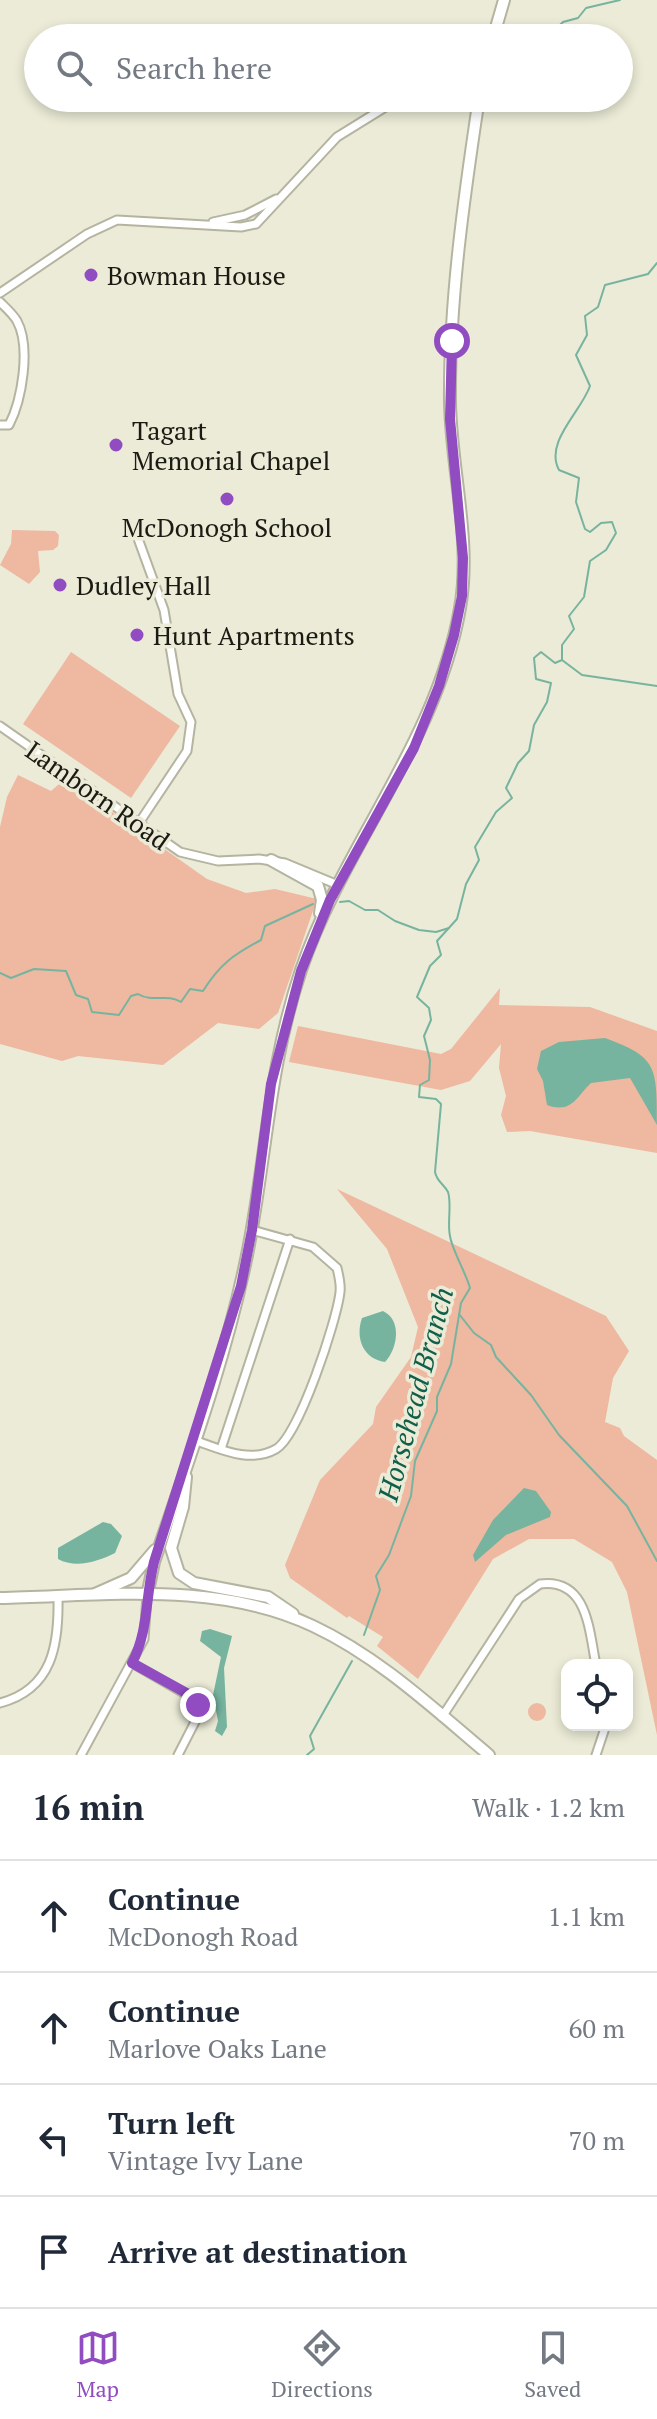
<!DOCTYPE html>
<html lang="en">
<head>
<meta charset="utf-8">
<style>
  body { margin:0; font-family:"PT Serif",serif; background:#f6f6f7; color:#1f2937 }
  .controls { position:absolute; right:24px; bottom:24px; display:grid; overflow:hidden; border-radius:16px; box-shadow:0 4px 12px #0003 }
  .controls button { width:72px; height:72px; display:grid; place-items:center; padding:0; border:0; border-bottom:2px solid #e0e1e3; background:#fff; color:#1f2937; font:40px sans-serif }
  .stop { position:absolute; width:24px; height:24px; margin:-18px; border:6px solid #904cc0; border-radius:50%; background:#fff }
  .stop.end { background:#904cc0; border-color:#fff; box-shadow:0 2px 8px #0008 }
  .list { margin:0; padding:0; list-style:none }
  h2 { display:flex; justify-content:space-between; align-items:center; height:104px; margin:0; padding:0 32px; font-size:34px }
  h2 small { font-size:26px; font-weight:400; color:#747a83 }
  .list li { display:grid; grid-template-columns:52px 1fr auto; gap:24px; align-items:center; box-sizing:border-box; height:112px; padding:0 32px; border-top:2px solid #e0e1e3 }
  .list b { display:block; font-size:30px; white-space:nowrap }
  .list p { margin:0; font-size:26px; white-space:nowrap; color:#747a83 }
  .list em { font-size:26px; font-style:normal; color:#747a83 }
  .icon { flex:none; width:44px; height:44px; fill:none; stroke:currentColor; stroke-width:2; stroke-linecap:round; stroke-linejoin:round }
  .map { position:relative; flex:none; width:657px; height:1755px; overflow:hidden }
  .search { position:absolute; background:#fff; box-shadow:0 4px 12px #0003; left:24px; right:24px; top:24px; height:88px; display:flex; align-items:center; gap:20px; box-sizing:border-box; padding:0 28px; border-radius:44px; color:#747a83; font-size:30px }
  .sheet { height:552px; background:#fff }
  nav { display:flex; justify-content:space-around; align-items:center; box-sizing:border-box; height:112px; border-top:2px solid #e0e1e3; background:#fff; font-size:22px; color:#747a83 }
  nav a { display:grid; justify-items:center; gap:4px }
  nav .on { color:#904cc0 }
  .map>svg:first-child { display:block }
</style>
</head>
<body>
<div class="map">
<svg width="657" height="1755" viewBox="0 0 657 1755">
  <rect width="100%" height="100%" fill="#ebebd7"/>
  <g fill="#eeb8a1">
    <path d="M12 530 55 531 59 535 58 546 53 550 38 551 40 572 29 584 0 565 11 544Z"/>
    <path d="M71 652 180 726 131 798 23 724Z"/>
    <path d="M18 775 51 791 65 779 207 879 246 893 275 889 317 899 278 1013 259 1029 218 1023 163 1065 78 1056 62 1061 0 1044V827L7 797Z"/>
    <path d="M500 988 499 1005 590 1007 657 1031V1153L530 1131 507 1132 501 1115 506 1096 499 1068 501 1044 470 1081 441 1090 289 1062 298 1026 441 1054 451 1049Z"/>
    <path d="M337 1189 606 1316 629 1351 613 1378 605 1422 620 1428 624 1436 657 1460V1735L627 1592 612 1562 574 1539H529L493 1559 418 1679 377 1646 383 1637 349 1616 347 1618 290 1578 285 1565 320 1480 373 1424 376 1407 411 1357 418 1327 387 1249Z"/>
    <circle cx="537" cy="1712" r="9"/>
  </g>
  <g fill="#77b49f">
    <path d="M605 1038C657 1057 657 1066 657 1125L630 1078 591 1083C576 1097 572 1114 547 1105L543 1081 537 1069 541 1051 559 1042Z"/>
    <path d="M383 1311C402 1320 398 1348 385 1362 363 1359 355 1338 362 1318Z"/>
    <path d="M524 1488 536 1491 551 1512 550 1517 506 1535 475 1562 473 1555 493 1520Z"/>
    <path d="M103 1522 111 1524 122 1536 115 1553C99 1561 76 1569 58 1559V1548Z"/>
    <path d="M210 1629 232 1636 224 1668 227 1727 222 1736 215 1731 218 1721 213 1695 221 1657 200 1641 202 1631Z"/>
  </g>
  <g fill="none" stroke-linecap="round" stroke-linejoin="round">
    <g stroke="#77b49f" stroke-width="2">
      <path d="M547 38 563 22 578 18 586 8 620 0"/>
      <path d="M562 660 582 675 657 686"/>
      <path d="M340 902 349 901 365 910H378L395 921 419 930 436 932 449 928"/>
      <path d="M0 973 11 978 34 969 66 971 76 995 88 999 92 1012 119 1015 131 996 138 994C153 1003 167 993 181 1002L190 989 203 991C220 964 233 955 261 940L265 926 313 904"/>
      <path d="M459 1314 474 1333 491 1345 496 1357 531 1395 559 1435 627 1506 657 1561"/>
      <path d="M364 1635 380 1590 376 1576 389 1555 411 1496 415 1461 437 1411V1397L451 1364 461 1303 470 1288C466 1273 452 1250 450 1236 447 1223 452 1204 448 1192 444 1184 437 1182 435 1172L441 1104 436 1099 419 1097 420 1085 429 1080 430 1060 424 1036 431 1020 429 1008 417 997 430 966 441 955 437 941 457 919 466 884 479 860 475 847 496 812 512 798 506 788 518 763 529 751 534 725 547 702 551 683 536 679 534 658 541 652 555 663 562 660V645L574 629 569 616 584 597 590 561 606 550 616 533 612 522 601 523 590 532 585 529 576 502 579 478 559 470C544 442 581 412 590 386L576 355 587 335 585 316 598 307 605 285 648 274 657 263"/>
      <path d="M307 1755 314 1749 310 1736 352 1661"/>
    </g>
    <defs>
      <g id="minor">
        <path d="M213 222 245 215 276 199"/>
        <path d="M0 293 87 234 117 220 241 227 256 224 337 137 400 98"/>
        <path d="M0 302C6 308 13 314 17 321 31 347 22 400 9 425H0"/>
        <path d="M136 533 164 610 178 694 191 722 187 751 139 823"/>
        <path d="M0 726 180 852 218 861 259 859 285 863 338 885"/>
        <path d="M194 1440C220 1449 250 1464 276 1449 299 1436 337 1320 340 1292 341 1284 339 1276 337 1268L313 1247 252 1230"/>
        <path d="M221 1449 290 1239"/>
        <path d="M132 1663 196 1700 198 1716 178 1755"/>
        <path d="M0 1703C53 1689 59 1644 58 1597"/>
        <path d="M442 1717 519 1599 540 1584C588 1578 589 1631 596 1665"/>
        <path d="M81 1755 144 1639 147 1596"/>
        <path d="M596 1755 606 1725"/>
      </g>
      <g id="secondary">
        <path d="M493 38 504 0"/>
        <path d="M271 860 318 886 322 900 320 913"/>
        <path d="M186 1477 183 1507 171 1548 179 1573 194 1583 268 1597 293 1614"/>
        <path d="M95 1594 131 1578 155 1550"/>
        <path d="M147 1596 154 1562C188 1462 226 1359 247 1255 267 1156 268 1069 301 970 344 844 437 742 460 608 472 541 451 470 450 402 449 302 464 197 479 98"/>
        <path d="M0 1598C103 1596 216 1580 313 1626 379 1657 434 1709 489 1755"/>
      </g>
    </defs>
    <use href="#minor" stroke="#b4b4a1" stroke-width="11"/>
    <use href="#secondary" stroke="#b4b4a1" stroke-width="14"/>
    <use href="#minor" stroke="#fff" stroke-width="7"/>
    <use href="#secondary" stroke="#fff" stroke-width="10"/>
  </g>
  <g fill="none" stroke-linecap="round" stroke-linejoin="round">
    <path stroke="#904cc0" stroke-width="10" d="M198 1705 190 1695 132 1663C149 1630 145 1598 154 1562L241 1286 252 1230 271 1084 301 971 330 900 414 748 439 686 454 635 462 596 463 558 450 419 452 341"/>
  </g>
  <g fill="#904cc0" stroke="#ebebd7" stroke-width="3">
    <circle cx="91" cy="275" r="8"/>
    <circle cx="116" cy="445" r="8"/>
    <circle cx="227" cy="499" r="8"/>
    <circle cx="60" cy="585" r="8"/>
    <circle cx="137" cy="635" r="8"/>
  </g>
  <g text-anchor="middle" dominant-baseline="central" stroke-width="7" stroke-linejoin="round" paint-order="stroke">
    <g font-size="26" fill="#1b1b14" stroke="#ebebd7" text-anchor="start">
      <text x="107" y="275">Bowman House</text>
      <text x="132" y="430">Tagart<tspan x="132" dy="30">Memorial Chapel</tspan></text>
      <text x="227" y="527" text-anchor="middle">McDonogh School</text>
      <text x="76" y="585">Dudley Hall</text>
      <text x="153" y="635">Hunt Apartments</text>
    </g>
    <g font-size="26" fill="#1b1b14" stroke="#ebebd7">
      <text transform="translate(98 795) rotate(35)">Lamborn Road</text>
    </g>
    <g font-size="28" font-style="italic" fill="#0f5f4a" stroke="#ebebd7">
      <text transform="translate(415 1394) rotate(-75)">Horsehead Branch</text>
    </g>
  </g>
</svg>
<div class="controls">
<button><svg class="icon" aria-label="locate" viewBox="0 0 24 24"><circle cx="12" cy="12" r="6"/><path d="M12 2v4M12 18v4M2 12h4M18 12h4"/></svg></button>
</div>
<div class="stop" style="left:452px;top:341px"></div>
<div class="stop end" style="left:198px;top:1705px"></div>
<div class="search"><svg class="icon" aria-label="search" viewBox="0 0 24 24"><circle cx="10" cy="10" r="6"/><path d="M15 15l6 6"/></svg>Search here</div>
</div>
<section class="sheet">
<h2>16 min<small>Walk · 1.2 km</small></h2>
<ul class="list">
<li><svg class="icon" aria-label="ahead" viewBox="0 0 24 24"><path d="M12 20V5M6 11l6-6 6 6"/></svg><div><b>Continue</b><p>McDonogh Road</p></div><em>1.1 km</em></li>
<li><svg class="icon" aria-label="ahead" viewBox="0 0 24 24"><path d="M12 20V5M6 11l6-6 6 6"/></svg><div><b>Continue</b><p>Marlove Oaks Lane</p></div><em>60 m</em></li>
<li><svg class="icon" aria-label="left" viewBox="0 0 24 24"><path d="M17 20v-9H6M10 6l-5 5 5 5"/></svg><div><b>Turn left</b><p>Vintage Ivy Lane</p></div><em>70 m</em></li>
<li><svg class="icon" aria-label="arrive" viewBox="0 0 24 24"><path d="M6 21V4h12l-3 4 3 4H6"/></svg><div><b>Arrive at destination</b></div></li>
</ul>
</section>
<nav>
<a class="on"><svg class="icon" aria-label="map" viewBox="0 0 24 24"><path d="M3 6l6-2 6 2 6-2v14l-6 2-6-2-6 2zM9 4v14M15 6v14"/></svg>Map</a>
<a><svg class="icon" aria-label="directions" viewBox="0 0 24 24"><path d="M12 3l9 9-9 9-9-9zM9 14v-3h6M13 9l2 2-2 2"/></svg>Directions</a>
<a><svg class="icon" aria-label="saved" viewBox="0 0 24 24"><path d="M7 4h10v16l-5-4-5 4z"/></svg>Saved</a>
</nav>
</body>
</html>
